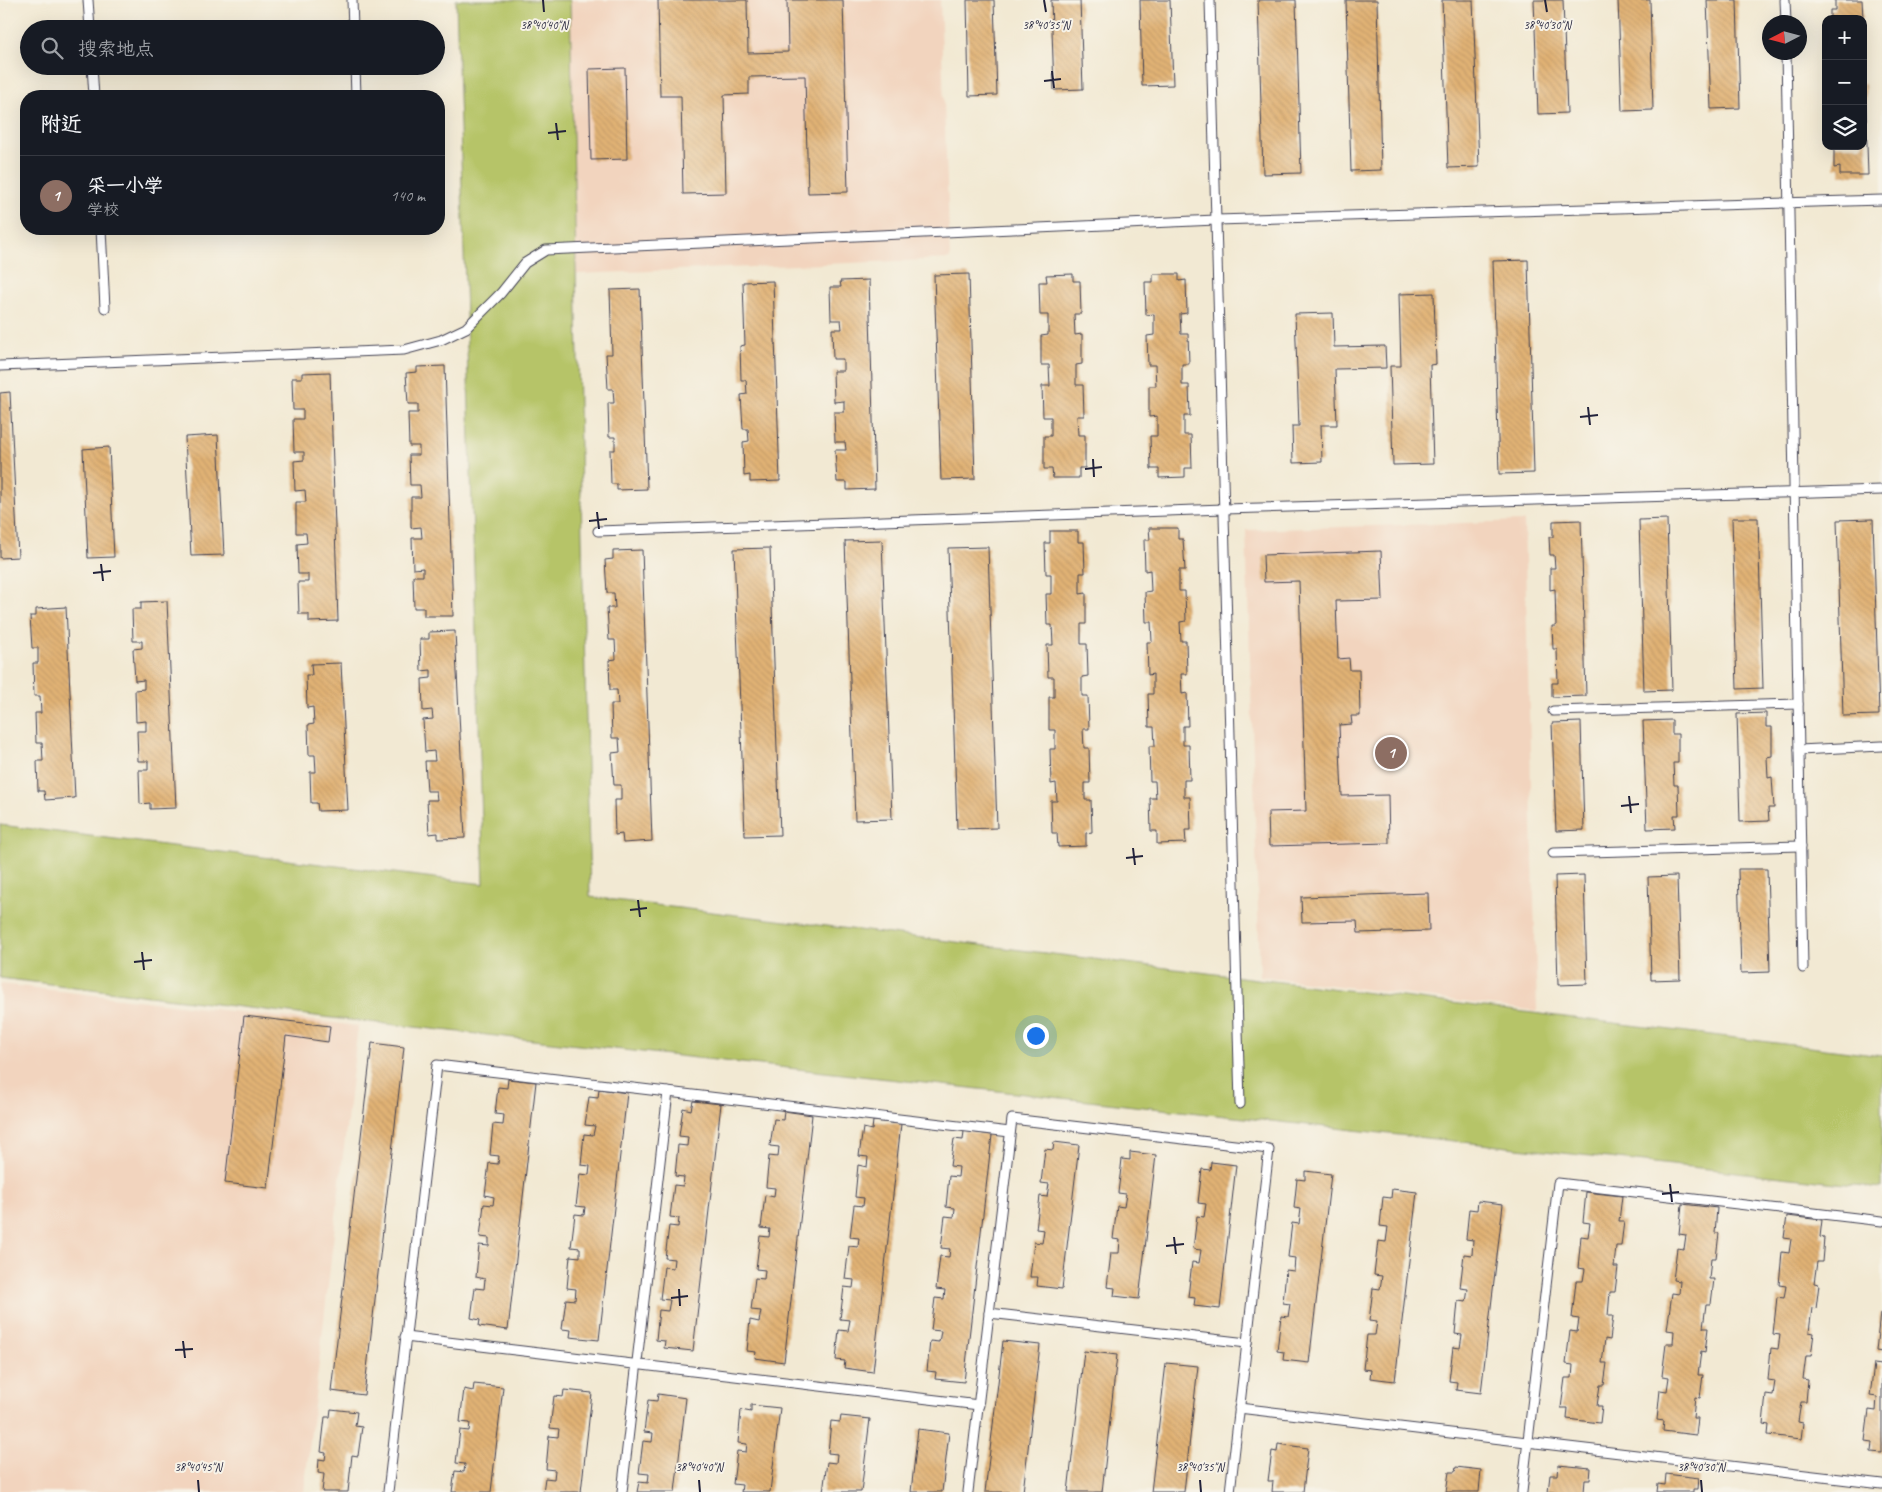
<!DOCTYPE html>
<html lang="zh">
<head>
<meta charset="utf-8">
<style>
  body { margin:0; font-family:Caveat,"LXGW WenKai TC",sans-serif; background:#20242c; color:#f1f3f6 }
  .controls { position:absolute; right:15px; top:15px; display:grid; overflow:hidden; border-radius:10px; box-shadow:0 5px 20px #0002 }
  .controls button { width:45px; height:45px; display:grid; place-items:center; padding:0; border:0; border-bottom:1px solid #363941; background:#171b24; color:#f1f3f6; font:25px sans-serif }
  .compass { position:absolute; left:1762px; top:15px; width:45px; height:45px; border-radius:50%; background:#171b24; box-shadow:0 5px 20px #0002; rotate:264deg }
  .you { position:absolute; left:1035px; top:1035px; width:18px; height:18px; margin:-12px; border:4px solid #fff; border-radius:50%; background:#1a73e8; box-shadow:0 0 0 8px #1a73e833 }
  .badge { display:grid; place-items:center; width:32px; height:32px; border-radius:50%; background:#1a73e8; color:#fff; font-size:16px; font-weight:700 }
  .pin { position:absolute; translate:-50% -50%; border:2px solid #fff; box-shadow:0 1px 5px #0006 }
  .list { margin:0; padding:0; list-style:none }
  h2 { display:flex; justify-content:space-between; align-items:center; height:65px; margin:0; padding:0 20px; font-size:21px }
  h2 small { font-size:16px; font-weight:400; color:#9ea1a6 }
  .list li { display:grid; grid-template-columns:32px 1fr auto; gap:15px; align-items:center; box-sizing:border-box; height:80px; padding:0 20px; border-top:1px solid #363941 }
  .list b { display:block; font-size:19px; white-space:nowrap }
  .list p { margin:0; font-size:16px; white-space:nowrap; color:#9ea1a6 }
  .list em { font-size:16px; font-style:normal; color:#9ea1a6 }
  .icon { flex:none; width:28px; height:28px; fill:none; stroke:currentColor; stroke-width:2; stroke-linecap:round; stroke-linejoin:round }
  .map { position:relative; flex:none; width:1882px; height:1492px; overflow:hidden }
  .search { position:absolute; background:#171b24; box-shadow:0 5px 20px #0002; left:20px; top:20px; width:425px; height:55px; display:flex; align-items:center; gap:12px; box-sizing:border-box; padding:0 18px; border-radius:28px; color:#9ea1a6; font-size:19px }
  .panel { position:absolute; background:#171b24; box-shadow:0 5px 20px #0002; left:20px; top:90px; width:425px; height:145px; border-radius:20px }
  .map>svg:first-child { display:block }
</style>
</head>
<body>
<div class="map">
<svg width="1882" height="1492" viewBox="0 0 1882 1492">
  <defs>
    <pattern id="building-back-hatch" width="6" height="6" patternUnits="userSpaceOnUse" patternTransform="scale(1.25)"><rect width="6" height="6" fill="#e1b275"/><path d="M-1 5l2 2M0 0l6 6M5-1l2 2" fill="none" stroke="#c19966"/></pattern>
  </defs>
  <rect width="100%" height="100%" fill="#f7f3e8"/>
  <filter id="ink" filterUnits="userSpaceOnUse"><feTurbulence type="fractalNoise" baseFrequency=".02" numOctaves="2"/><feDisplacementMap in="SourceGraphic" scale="10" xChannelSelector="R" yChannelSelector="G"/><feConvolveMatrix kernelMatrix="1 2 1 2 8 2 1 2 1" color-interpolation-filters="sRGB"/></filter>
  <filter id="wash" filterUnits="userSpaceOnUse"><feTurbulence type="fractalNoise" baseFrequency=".0096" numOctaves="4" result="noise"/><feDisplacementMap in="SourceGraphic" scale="20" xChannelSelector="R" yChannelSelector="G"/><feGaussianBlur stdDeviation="1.12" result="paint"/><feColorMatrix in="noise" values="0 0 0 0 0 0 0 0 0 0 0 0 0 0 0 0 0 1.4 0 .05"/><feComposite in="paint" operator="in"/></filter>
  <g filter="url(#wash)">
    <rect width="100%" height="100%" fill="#f2e9d3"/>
    <g fill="#f2d4be">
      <path d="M570 0H940L950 259 576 274Z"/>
      <path d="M1524 521 1537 1011 1260 976 1246 530Z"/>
      <path d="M0 984 358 1026 304 1492H0Z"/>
    </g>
    <path fill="#b6c467" stroke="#6c7351" d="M456 0H570L590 897 1882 1056V1188L332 1018 0 978V825L484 884Z"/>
    <g id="blocks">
      <g fill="url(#building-back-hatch)">
        <path d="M658 0H747L748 53 788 52 787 0H843L848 192 808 193 805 76 749 77V94L724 95 726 193 683 194 681 96H660Z"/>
        <path d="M967 0H994L997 95 969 96Z"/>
        <path d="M1051 0H1080L1083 89 1054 90Z"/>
        <path d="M1140 0H1170L1173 85 1142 86Z"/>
        <path d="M1258 0H1296L1301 173 1263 174Z"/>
        <path d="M1346 0H1377L1381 170 1351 171Z"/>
        <path d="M1442 0H1473L1479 167 1448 168Z"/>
        <path d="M1534 0H1563L1567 113 1538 114Z"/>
        <path d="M1618 0H1650L1653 110 1622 111Z"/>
        <path d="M1707 0H1737L1740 108 1711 109Z"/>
        <path d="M1835 0H1862L1863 19H1830V10H1835Z"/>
        <path d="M625 68 627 159 591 160 589 69Z"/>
        <path d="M1863 84H1865L1868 175H1840V167L1834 168V146H1863Z"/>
        <path d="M1528 260 1534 473 1499 474 1493 261Z"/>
        <path d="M969 274 975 479 941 480 934 275Z"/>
        <path d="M1073 274V281H1080L1081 314H1074L1075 335 1082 334V364L1076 365V385H1083L1084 416H1077L1078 435H1085V468H1079V478H1053L1052 469H1044V436H1051V417H1043L1042 386H1050L1049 365H1041V336L1048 335V315H1040L1039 282H1047L1046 275Z"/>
        <path d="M1153 274H1179V281L1186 280 1187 313 1180 314 1181 334H1188L1189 364H1182V385H1189L1190 416H1184V435H1191L1192 468H1185V477L1159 478V469H1151L1150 436H1157V416L1149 417V386H1156L1155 365H1148L1147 336 1154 335V314L1146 315 1145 282H1153Z"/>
        <path d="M869 280 875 489 847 490V482H837L835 450H846L845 442H835L834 412H844V401L834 402 833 371H843V359H833L832 329H842L841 320H831L830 287H841L840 281Z"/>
        <path d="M773 281 780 481 750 482V475L744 476 743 442 749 441 748 429H743L741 395 747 394 746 380H741L740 346 745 345 743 282Z"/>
        <path d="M640 289 647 489 617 490V484H611L610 450H615V437H609L608 403H614L613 389H608L606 354H612L610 290Z"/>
        <path d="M1434 293 1436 364 1430 365 1433 464 1393 465 1390 366H1401L1399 294Z"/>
        <path d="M1333 313 1334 347 1385 346 1386 368 1335 369 1337 425H1321L1322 462 1293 463 1292 426H1299L1295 314Z"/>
        <path d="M445 366 453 616H424V608H414L413 576H423V568L413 569 412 538H422L421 527 411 528V497H421L420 485H410L409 455H419V446H409L408 413H418V404H408L406 373 417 372V367Z"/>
        <path d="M330 372 338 621 309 622V614H299L298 582H308V574H298L297 544 307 543 306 533H296V502H306L305 490 295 491 294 461 304 460V452H294L293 419H303V410H293L292 378H302V373Z"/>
        <path d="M10 392 18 557 0 558V393Z"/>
        <path d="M218 435 224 555 191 556 185 437Z"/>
        <path d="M109 447 114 557 88 558 83 449Z"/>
        <path d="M1732 518H1758L1763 688 1737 689Z"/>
        <path d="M1667 519 1672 690 1644 691 1639 520Z"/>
        <path d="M1873 519 1879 715 1843 716 1837 520Z"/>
        <path d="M1581 520 1586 696 1552 697V683H1558L1557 649H1553L1552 626H1556L1555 589 1550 590V568H1555L1554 555H1550L1549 537H1553V521Z"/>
        <path d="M1149 528H1178V539H1183L1185 570H1179V591H1185L1186 621 1180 622 1181 641H1186L1187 674H1181L1182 694 1187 693 1188 726H1183V745H1189L1190 780H1184V797H1190L1191 830H1185L1186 843 1157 844V831H1151L1150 798H1156L1155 781H1150L1149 746H1155L1154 727H1149L1148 694H1153V674L1148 675 1147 642H1152L1151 622H1146L1145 592 1151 591 1150 570 1145 571 1144 540H1150Z"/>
        <path d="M1050 531H1078V542H1084L1085 573H1080V594L1086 593V624H1081V644H1087L1088 676 1082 677V696H1088L1089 729H1083L1084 748H1089L1090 783H1085V800H1091L1092 832 1086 833V846L1058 847 1057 833H1052L1051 801H1057L1056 783 1051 784 1050 749H1055V730H1049V697H1054V677H1048L1047 645H1053L1052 625H1047L1046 594H1051V574H1046L1045 543H1050Z"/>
        <path d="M882 540 892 819 855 820 845 541Z"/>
        <path d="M988 547 997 828 957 829 948 548Z"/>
        <path d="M770 548 780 835 745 836 734 549Z"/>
        <path d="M642 550 652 841 623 843 622 834 615 835 614 800H621V785H614L612 753 620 752 619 738H612L611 704H618L617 690H610L609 660 616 659 615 640H609L607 608H615L614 593H607L605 560 613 559V551Z"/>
        <path d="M1381 551 1383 600 1336 601 1338 659 1349 658 1350 670H1359L1360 716H1351L1352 724 1339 725 1342 796 1388 795 1389 843 1269 846 1268 812 1306 811 1299 581 1264 582 1263 555Z"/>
        <path d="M167 601 176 808 150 809V803L140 804 139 770H148V761H138L137 731H146V721L136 722 135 690 144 689V680L135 681 133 649 142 648V641H133L132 609H141V602Z"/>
        <path d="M66 607 75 798 45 800 44 791H38L37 761H43L42 743H36L35 713H41L40 696H34L33 663H38V648H32L30 616H36V609Z"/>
        <path d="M455 631 465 838 438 839V833L429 834 427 800H437L436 791H427L425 761H435L434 751 425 752 423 720 433 719 432 710 423 711 422 679 431 678V670L421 671 420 639H429V632Z"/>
        <path d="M341 663 348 810 318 811 317 803H311L310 772H316L315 755H309L308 725 314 724 313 707 307 708 306 675H312L311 664Z"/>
        <path d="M1766 713V727H1772V756L1767 757 1768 778 1772 777 1774 808H1768L1769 821 1740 822 1737 714Z"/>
        <path d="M1672 720V734H1678V763H1673L1674 785H1678L1679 815H1674L1675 828 1647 829 1643 721Z"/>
        <path d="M1581 722 1584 830 1556 831 1552 723Z"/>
        <path d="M1738 869H1767L1770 972 1741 973Z"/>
        <path d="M1584 875 1587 984 1558 985 1555 876Z"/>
        <path d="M1677 876 1680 979 1651 980 1648 877Z"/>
        <path d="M1428 893 1429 931 1358 933 1357 921 1302 922 1301 897Z"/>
        <path d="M244 1016 330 1026 328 1042 286 1036 268 1188 225 1183Z"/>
        <path d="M372 1043 404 1047 364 1395 331 1391Z"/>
        <path d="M508 1079 536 1082 508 1330 479 1326 480 1320 471 1318 475 1288 484 1289 485 1279 476 1277 479 1245 489 1246V1238L480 1237 484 1204 493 1205 494 1197 485 1195 489 1163 498 1164 499 1156 490 1155 493 1124 503 1125 504 1115 495 1114 498 1087 507 1088Z"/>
        <path d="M599 1089 627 1093 599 1340 570 1337 571 1330 562 1329 566 1299 575 1300 576 1289 567 1288 570 1256 580 1257V1248L571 1247 575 1214 584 1215 585 1207 576 1206 580 1174 589 1175 590 1166 581 1165 584 1134 593 1135 595 1126 585 1125 589 1097 598 1098Z"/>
        <path d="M693 1101 721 1104 693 1351 664 1348 665 1341 656 1340 659 1310 668 1311 670 1300 660 1299 664 1267 673 1268 674 1259 665 1258 669 1226 678 1227 679 1218 670 1217 674 1185 683 1186 684 1177 675 1176 678 1145 687 1146 688 1137 679 1136 683 1108 691 1110Z"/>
        <path d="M784 1111 812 1115 784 1362 755 1358 756 1352 747 1351 750 1320 759 1322 761 1311 751 1310 755 1278 764 1279 765 1270 756 1269 760 1236 769 1237 770 1229 761 1228 765 1195 774 1197 775 1188 766 1187 769 1156 778 1157 779 1147 770 1146 774 1119 783 1120Z"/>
        <path d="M873 1121 901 1124 873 1372 844 1368 845 1361 836 1360 839 1330 848 1331 850 1320 840 1319 844 1287 853 1288 854 1280 845 1279 849 1246 858 1247 859 1238 850 1237 854 1205 863 1206 864 1198 855 1197 858 1165 867 1167 868 1157 859 1156 863 1128 872 1130Z"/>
        <path d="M964 1131 992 1135 964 1382 935 1379 936 1372 927 1371 930 1341 939 1342 941 1331 931 1330 935 1298 944 1299 945 1290 936 1289 940 1256 949 1257 950 1249 941 1248 945 1216 954 1217 955 1208 946 1207 949 1176 958 1177 959 1167 950 1166 954 1139 963 1140Z"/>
        <path d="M1054 1142 1079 1145 1062 1289 1037 1286 1038 1277H1030L1034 1242 1042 1243 1044 1230 1036 1229 1040 1196 1047 1197 1049 1184 1041 1183 1045 1149 1053 1150Z"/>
        <path d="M1130 1152 1156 1155 1139 1299 1114 1296 1115 1288 1107 1287 1111 1253H1119L1120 1240 1113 1239 1117 1206 1124 1207 1126 1194 1118 1193 1122 1159 1130 1160Z"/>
        <path d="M1211 1162 1236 1165 1220 1309 1194 1306 1195 1298 1188 1297 1192 1262 1199 1263 1201 1250 1193 1249 1197 1216 1204 1217 1206 1204 1198 1203 1202 1169 1210 1170Z"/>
        <path d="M1305 1171 1331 1174 1309 1363 1283 1360 1284 1352 1277 1351 1281 1316 1288 1317 1290 1304 1283 1303 1286 1270 1294 1271 1295 1258 1288 1257 1292 1223 1299 1224 1301 1209 1294 1208 1297 1179 1305 1180Z"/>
        <path d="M1392 1189 1417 1192 1395 1381 1370 1378 1371 1370 1363 1369 1367 1335H1375L1377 1322 1369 1321 1373 1288 1380 1289 1382 1276 1374 1275 1378 1241 1386 1242 1388 1227 1380 1226 1383 1197 1391 1198Z"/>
        <path d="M1586 1192 1622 1196 1619 1221H1624L1621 1246H1616L1614 1267H1618L1615 1292H1610L1608 1316H1613L1610 1340 1605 1339 1602 1363H1607L1604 1385H1600L1597 1406H1602L1600 1423 1567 1419 1568 1408H1561L1565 1378H1572L1573 1365 1566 1364 1570 1331 1577 1332 1579 1319 1572 1318 1576 1281H1583L1585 1269 1578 1268 1581 1236 1588 1237 1590 1223 1583 1222Z"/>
        <path d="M1478 1201 1503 1204 1481 1393 1456 1390 1457 1382 1449 1381 1453 1347 1460 1348 1462 1335 1455 1334 1458 1301 1466 1302 1468 1289 1460 1288 1464 1254 1472 1255 1473 1240 1466 1239 1469 1209 1477 1210Z"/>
        <path d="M1682 1204 1717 1208 1715 1233H1719L1716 1258H1711L1709 1279H1714L1711 1304H1706L1703 1328H1708L1705 1352 1701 1351 1698 1375H1703L1700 1398 1695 1397 1693 1418H1698L1696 1435 1663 1431 1664 1421 1657 1420 1660 1390 1667 1391 1669 1377 1662 1376 1666 1344H1673L1674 1331 1667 1330 1672 1293 1679 1294 1680 1281 1673 1280 1677 1248 1684 1249 1686 1235 1679 1234Z"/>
        <path d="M1787 1216 1822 1220 1820 1237 1824 1238 1822 1262H1817L1814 1283 1819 1284 1816 1309 1812 1308 1809 1332 1814 1333 1811 1356H1806L1803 1379 1808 1380 1806 1402H1801L1798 1422 1803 1423 1801 1439 1768 1435 1769 1425 1763 1424 1766 1394 1773 1395 1775 1381 1768 1380 1771 1348 1778 1349 1780 1335 1773 1334 1777 1297 1784 1298 1786 1286 1779 1285 1782 1252 1789 1253 1791 1239 1784 1238Z"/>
        <path d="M1880 1313 1882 1314V1352L1876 1351Z"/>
        <path d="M1003 1341 1040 1345 1023 1492H985Z"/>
        <path d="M1084 1351 1117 1355 1102 1492H1068Z"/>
        <path d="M1166 1363 1198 1366 1184 1492H1151Z"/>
        <path d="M1874 1364 1882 1365V1453L1871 1452 1872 1442 1865 1441 1869 1410 1876 1411 1877 1397 1870 1396Z"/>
        <path d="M474 1384 503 1387 491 1492H452L455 1471 464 1472 465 1464 456 1463 460 1430 469 1431 470 1423 460 1422 464 1389 473 1391Z"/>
        <path d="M564 1390 592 1393 581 1492H543L545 1478 554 1479 555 1470 546 1469 549 1436 558 1437 559 1429 550 1428 554 1396 563 1397Z"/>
        <path d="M658 1394 686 1398 675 1492H637L639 1482 648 1483 649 1474 639 1473 643 1441 652 1442 653 1433 644 1432 648 1400 657 1401Z"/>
        <path d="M751 1405 780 1408 770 1492H741L742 1485 733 1484 737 1451 746 1452 747 1444 738 1443 741 1410 751 1412Z"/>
        <path d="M331 1409 357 1412 355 1426 362 1427 358 1456 352 1455 348 1492H322L324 1474 318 1473 319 1459 325 1460 326 1453 321 1452 325 1417H330Z"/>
        <path d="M841 1416 870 1419 861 1492H823L827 1462 836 1463 837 1454 828 1453 831 1421 840 1422Z"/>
        <path d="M918 1429 949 1433 942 1492H911Z"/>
        <path d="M1278 1444 1308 1448 1303 1492H1272L1273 1481H1268L1272 1451 1277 1452Z"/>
        <path d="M1558 1465 1591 1468 1590 1480H1585L1584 1492H1548L1550 1475H1557Z"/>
        <path d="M1456 1467 1481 1470 1479 1492H1446L1449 1472H1455Z"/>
        <path d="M1666 1474 1699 1478 1698 1489H1693V1492H1657L1658 1484 1665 1485Z"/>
      </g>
    </g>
  </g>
  <g filter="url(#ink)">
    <use href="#blocks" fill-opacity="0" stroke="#414052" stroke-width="1"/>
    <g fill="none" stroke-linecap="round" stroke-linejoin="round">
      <defs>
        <g id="lane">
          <path d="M88 0 90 29"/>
          <path d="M352 0 353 29"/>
          <path d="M1210 0 1240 1104"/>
          <path d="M1785 0 1786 22"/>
          <path d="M1786 52 1803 968"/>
          <path d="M92 66 94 96"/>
          <path d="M355 66 356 96"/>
          <path d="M101 229 105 308"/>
          <path d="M0 366 404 350 441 340 466 328 501 293 525 263 546 250 1216 220 1882 200"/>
          <path d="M598 531 1224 509 1882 490"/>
          <path d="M1553 711 1798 704"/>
          <path d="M1799 750 1882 746"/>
          <path d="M1553 853 1801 846"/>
          <path d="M989 1313 1247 1343"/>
          <path d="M405 1337 979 1405"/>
          <path d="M1239 1408 1882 1484"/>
          <path d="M388 1492 437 1065 1010 1132"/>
          <path d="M622 1492 668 1092"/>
          <path d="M968 1492 1012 1119 1269 1149 1230 1492"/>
          <path d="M1522 1492 1558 1183 1882 1221"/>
        </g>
      </defs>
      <use href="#lane" stroke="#414052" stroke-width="11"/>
      <use href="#lane" stroke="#fff" stroke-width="9"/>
    </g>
  </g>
  <path fill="none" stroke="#22223b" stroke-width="2" d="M543 0 544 12M1044 0 1046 12M1545 0 1547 12M1052 71 1054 88M1044 81 1061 79M556 123 558 140M548 133 566 131M1588 407 1590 425M1580 417 1598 415M1093 459 1094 477M1085 469 1102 467M597 512 599 529M589 521 607 519M101 564 103 581M93 573 111 571M1629 796 1631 813M1621 806 1639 804M1133 848 1135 865M1126 858 1143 856M638 900 640 917M630 910 647 908M142 952 144 970M134 962 152 960M1670 1184 1672 1202M1662 1194 1679 1192M1174 1237 1176 1254M1166 1246 1184 1244M679 1289 680 1306M671 1298 688 1296M183 1341 185 1358M175 1350 193 1349M198 1480 199 1492M699 1480 700 1492M1200 1480 1201 1492M1701 1480 1702 1492"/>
  <g font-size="12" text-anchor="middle" fill="#22223b" stroke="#f7f3e8" stroke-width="4" stroke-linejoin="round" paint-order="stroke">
    <text x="544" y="29">38°40'40"N</text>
    <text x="1046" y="29">38°40'35"N</text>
    <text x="1547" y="29">38°40'30"N</text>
    <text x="198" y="1471">38°40'45"N</text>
    <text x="699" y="1471">38°40'40"N</text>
    <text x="1200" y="1471">38°40'35"N</text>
    <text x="1701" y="1471">38°40'30"N</text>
  </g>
</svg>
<div class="controls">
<button>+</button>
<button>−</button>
<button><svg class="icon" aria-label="layers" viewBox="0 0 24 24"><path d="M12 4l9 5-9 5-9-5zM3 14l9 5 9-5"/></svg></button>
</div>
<svg class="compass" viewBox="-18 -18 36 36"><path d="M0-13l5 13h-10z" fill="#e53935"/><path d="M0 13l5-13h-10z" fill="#9ea1a6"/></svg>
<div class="you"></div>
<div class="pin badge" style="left:1391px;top:753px;background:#8d6e63">1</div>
<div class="search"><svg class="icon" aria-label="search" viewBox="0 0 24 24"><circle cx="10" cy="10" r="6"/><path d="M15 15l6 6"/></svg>搜索地点</div>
<section class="panel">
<h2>附近<small></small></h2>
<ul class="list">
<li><span class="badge" style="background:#8d6e63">1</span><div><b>采一小学</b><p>学校</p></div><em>140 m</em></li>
</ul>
</section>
</div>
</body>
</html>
